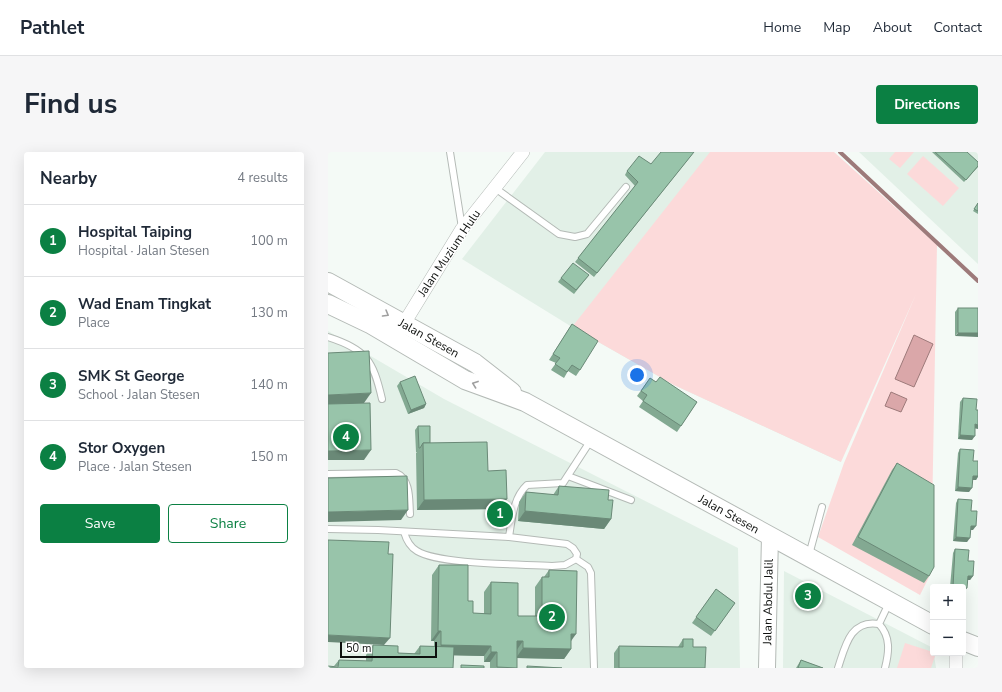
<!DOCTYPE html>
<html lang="en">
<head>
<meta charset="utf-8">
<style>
  body { margin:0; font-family:"Nunito Sans",sans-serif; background:#f6f6f7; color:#1f2937 }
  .controls { position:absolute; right:12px; bottom:12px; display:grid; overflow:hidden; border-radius:4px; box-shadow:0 4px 16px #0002 }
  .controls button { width:36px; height:36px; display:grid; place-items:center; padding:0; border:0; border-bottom:1px solid #e0e1e3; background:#fff; color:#1f2937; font:20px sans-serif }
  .scale { position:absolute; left:12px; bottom:10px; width:97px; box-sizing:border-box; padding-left:4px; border:2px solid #0e100e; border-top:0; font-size:11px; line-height:14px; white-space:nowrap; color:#0e100e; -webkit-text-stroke:3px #fff; paint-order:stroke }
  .you { position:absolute; left:309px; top:223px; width:14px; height:14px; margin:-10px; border:3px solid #fff; border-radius:50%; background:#1a73e8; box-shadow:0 0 0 6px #1a73e833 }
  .badge { display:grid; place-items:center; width:26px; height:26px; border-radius:50%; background:#0b8043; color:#fff; font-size:13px; font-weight:700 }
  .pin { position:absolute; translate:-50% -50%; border:2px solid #fff; box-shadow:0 1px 4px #0006 }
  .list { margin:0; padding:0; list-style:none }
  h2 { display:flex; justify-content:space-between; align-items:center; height:52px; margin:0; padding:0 16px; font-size:17px }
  h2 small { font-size:13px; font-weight:400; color:#747a83 }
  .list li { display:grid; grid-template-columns:26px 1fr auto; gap:12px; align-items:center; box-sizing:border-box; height:72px; padding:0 16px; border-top:1px solid #e0e1e3 }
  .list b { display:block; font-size:15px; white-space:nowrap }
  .list p { margin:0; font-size:13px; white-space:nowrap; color:#747a83 }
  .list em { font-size:13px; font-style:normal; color:#747a83 }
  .actions { display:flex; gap:8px; padding:12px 16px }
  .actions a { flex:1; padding:9px 0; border:1px solid #0b8043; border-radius:4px; text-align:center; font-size:14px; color:#0b8043 }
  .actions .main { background:#0b8043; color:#fff }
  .map { position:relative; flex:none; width:650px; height:516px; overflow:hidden; border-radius:4px }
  header { display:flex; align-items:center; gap:24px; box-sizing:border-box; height:56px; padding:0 20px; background:#fff; border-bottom:1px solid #e0e1e3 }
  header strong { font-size:19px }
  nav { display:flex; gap:22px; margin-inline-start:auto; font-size:14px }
  .intro { display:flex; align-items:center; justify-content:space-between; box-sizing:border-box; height:96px; padding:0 24px }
  h1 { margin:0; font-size:28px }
  .button { padding:10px 18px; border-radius:4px; background:#0b8043; color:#fff; font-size:14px; font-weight:700 }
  main { display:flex; gap:24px; padding:0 24px }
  aside { flex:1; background:#fff; border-radius:4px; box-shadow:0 4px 16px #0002 }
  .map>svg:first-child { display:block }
</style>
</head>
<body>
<header>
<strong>Pathlet</strong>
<nav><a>Home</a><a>Map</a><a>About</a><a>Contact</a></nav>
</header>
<div class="intro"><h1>Find us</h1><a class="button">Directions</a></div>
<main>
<aside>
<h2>Nearby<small>4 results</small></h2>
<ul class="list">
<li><span class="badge">1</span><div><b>Hospital Taiping</b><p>Hospital · Jalan Stesen</p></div><em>100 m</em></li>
<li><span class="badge">2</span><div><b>Wad Enam Tingkat</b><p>Place</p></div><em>130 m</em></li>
<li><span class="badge">3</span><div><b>SMK St George</b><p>School · Jalan Stesen</p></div><em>140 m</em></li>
<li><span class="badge">4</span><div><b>Stor Oxygen</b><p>Place · Jalan Stesen</p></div><em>150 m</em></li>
</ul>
<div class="actions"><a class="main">Save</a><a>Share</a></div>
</aside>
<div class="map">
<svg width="650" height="516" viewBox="0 0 650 516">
  <rect width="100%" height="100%" fill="#f4faf6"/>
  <g fill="#e2f0e7">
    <path d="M217 0H506L513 310 346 233 244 175 134 107Z"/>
    <path d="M531 0H650V112Z"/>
    <path d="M0 179 116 247 410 396 412 516H0Z"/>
    <path d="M456 419 605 496 608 516H455Z"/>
  </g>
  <g fill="#fcdada">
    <path d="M382 0H506L609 93 603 421 592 443 490 385 516 311 588 142 513 310 346 233 244 175Z"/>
    <path d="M567 0H586L572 16 561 7Z"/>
    <path d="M595 4 631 36 615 54 579 22Z"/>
    <path d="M577 491 608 501 603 516H569Z"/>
  </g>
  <g fill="#daa7a9" stroke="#9d7a7a">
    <path d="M586 183 605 192 586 235 567 227Z"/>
    <path d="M563 240 579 247 573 260 557 254Z"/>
  </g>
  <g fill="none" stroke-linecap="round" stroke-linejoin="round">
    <path stroke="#9d7a7a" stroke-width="4" d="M512 0 650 129"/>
    <defs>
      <g id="service">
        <path d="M122 0 134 76"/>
        <path d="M167 36 231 82 247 85 259 82 298 35"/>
        <path d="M0 185C38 197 45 208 54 247"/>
        <path d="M0 322 68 321C83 327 81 348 82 362"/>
        <path d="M240 324 303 348"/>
        <path d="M0 377 50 378 181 385C184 367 185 346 199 333L235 331 263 288"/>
        <path d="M76 380C78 387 82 395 89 399 112 413 194 412 224 414L237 413 248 407 249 402 245 396 239 392 181 385"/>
        <path d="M481 403 494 355"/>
        <path d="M248 407 260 415 263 421 266 516"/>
        <path d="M510 516C517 495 522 467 551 472"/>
        <path d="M557 516C561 500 563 485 551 472L561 451"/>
      </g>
      <g id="minor">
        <path d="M72 178 134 77 195 0"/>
        <path d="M628 516V501"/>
      </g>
      <path id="tertiary" d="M439 516 442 384"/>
      <g id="secondary">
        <path d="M0 130 147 211 184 240"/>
        <path d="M0 152 42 172 137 228 197 250 605 473"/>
        <path d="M635 489 650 495"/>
      </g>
    </defs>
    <use href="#service" stroke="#b4bab6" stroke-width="8"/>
    <use href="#minor" stroke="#b4bab6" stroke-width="14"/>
    <use href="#tertiary" stroke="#b4bab6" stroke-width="18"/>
    <use href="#secondary" stroke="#b4bab6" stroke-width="20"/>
    <use href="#service" stroke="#fff" stroke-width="6"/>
    <use href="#minor" stroke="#fff" stroke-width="13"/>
    <use href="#tertiary" stroke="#fff" stroke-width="16"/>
    <use href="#secondary" stroke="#fff" stroke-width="18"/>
  </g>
  <g fill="#83a992">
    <path d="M366 0 266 125 247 110 307 34 297 23 299 19Z"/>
    <path d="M604 0H639L650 10V15L636 30Z"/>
    <path d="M650 51V62L645 59Z"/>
    <path d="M261 123 246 142 230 130 233 126Z"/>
    <path d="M630 156H650L627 184V160Z"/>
    <path d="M244 172 252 218 248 224 240 219 236 226 223 218 228 211 221 208Z"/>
    <path d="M322 226 328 230 369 250 349 280 311 255 315 249 309 244Z"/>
    <path d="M72 230 98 252 96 256 80 262 69 234Z"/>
    <path d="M635 246 647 276 644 288 630 287 632 250Z"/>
    <path d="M90 274 102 291 160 319 172 357 89 358 88 301 89 300H88L87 278Z"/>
    <path d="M632 297 645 309H650V325L648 328H644L641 340 627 339 630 301Z"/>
    <path d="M569 311 601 424 596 431 524 393 564 318Z"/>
    <path d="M231 334 280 348 283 367 276 377 190 369 191 350 198 340 225 343Z"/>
    <path d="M630 347 643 359 645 378H642L639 390 625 389 628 351Z"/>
    <path d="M627 397 640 409 645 424 642 428H639L636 440 635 435H622L625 401Z"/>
    <path d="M111 413 140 449 145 461 156 462V440L163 430 190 464H207V435L214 425H216L221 418 243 490V497L236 507 189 506V516H162V510H156V504L125 503V516L6 514 11 508 38 509V503L45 493 70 501 86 502 92 494 106 495V489H103L104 423Z"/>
    <path d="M388 437 407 451 383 484 364 471Z"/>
    <path d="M355 487 365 495 377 516H286V501L291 494 350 495Z"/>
    <path d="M473 508 495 516H468Z"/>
  </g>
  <g fill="#6a8977">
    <path d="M630 181H650V185L627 184Z"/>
    <path d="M43 241 36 251 0 253V243Z"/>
    <path d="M98 252 96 256 80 262 83 258Z"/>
    <path d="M647 272 650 273V277L645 276Z"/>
    <path d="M632 283 647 284 644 288 630 287Z"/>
    <path d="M43 298 36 308H0V299Z"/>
    <path d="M645 324H650L648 328H642Z"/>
    <path d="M630 335 644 336 641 340 627 339Z"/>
    <path d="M179 347 172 357 89 358 96 348Z"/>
    <path d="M80 358 73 368 0 370V360Z"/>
    <path d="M197 359 283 367 276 377 190 369Z"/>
    <path d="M643 374H648L645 378H640Z"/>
    <path d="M628 385 642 386 639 390 625 389Z"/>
    <path d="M640 424H645L642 428H637Z"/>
    <path d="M635 436H639L636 440H635Z"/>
    <path d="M110 479H113L106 489H103Z"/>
    <path d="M243 482H248L241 492Z"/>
    <path d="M0 483 62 486 56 493 0 490Z"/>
    <path d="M189 489H195L188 499Z"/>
    <path d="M113 493 163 494 156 504 106 503Z"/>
    <path d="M195 496 243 497 236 507 188 506Z"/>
    <path d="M163 500H169L162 510H156Z"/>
  </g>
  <g fill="#98c4aa" stroke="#6a8977">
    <path d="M333 0H366L269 121 250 106 310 30 299 19 311 4 323 12Z"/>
    <path d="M607 0H639L650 10V14L638 28Z"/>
    <path d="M650 51V59L646 57Z"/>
    <path d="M245 111 261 123 248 138 233 126Z"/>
    <rect x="630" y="156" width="20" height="25"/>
    <path d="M244 172 270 189 252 218 244 213 239 220 227 212 232 206 225 202Z"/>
    <path d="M41 199 43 241 0 243V201Z"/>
    <path d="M87 224 98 252 83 258 72 230Z"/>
    <path d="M332 225 369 250 353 274 315 249 319 243 313 239 322 226 328 230Z"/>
    <path d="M635 246 649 247 648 258H650V273L647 272V284L632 283Z"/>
    <path d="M42 251 43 298 0 299V252Z"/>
    <path d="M90 274H102V291H95L92 296H91Z"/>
    <path d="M159 290 160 319 178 318 179 347 96 348 95 291Z"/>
    <path d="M632 297 646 298 645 309H650V324H645L644 336 630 335Z"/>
    <path d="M569 311 606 333V415L601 424 530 385Z"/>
    <path d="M79 324 80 358 0 360V326Z"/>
    <path d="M231 334 281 338 280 348H285L283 367 197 359 198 340 230 343Z"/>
    <path d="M630 347 644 348 643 359H649L648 374H643L642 386 628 385Z"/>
    <path d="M0 388 61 390 60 402H65L62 486 0 483Z"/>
    <path d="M627 397 641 398 640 409H646L645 424H640L639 436H635V435H625Z"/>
    <path d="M111 413H140V449H145V461L163 462V430L190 431V464H214V425H221V418L249 419 248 482H243V497L195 496V489H189V516L169 515V500H163V494L113 493V479H110Z"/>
    <path d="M388 437 407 451 387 479 368 465Z"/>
    <path d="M355 487H365V495H378L377 516H291V494L355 495Z"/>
    <path d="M45 493 70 494V501L92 502V494L126 495 125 516H0V514L10 515 11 508 44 509Z"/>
    <path d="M473 508 495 516H470Z"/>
    <path d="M133 513 156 514V516H133Z"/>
    <path d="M199 514 234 516H199Z"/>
  </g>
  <defs><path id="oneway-chevron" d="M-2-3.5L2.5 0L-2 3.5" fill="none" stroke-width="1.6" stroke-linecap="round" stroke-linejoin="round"/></defs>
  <g stroke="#9f9f9f">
    <use href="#oneway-chevron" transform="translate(58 162) rotate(30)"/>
    <use href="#oneway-chevron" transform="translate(147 232) rotate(-160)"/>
  </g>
  <g text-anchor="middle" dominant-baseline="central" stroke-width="3" stroke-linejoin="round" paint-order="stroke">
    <g font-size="12" fill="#0e100e" stroke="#fff">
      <text transform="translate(121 101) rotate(-56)">Jalan Muzium Hulu</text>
      <text transform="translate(101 186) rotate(29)">Jalan Stesen</text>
      <text transform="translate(401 362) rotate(29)">Jalan Stesen</text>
      <text transform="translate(440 450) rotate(-89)">Jalan Abdul Jalil</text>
    </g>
  </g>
</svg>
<div class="controls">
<button>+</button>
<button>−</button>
</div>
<div class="scale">50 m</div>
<div class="you"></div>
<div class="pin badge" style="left:172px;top:362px">1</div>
<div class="pin badge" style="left:224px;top:465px">2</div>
<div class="pin badge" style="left:480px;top:444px">3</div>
<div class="pin badge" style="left:18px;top:285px">4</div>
</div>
</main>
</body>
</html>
